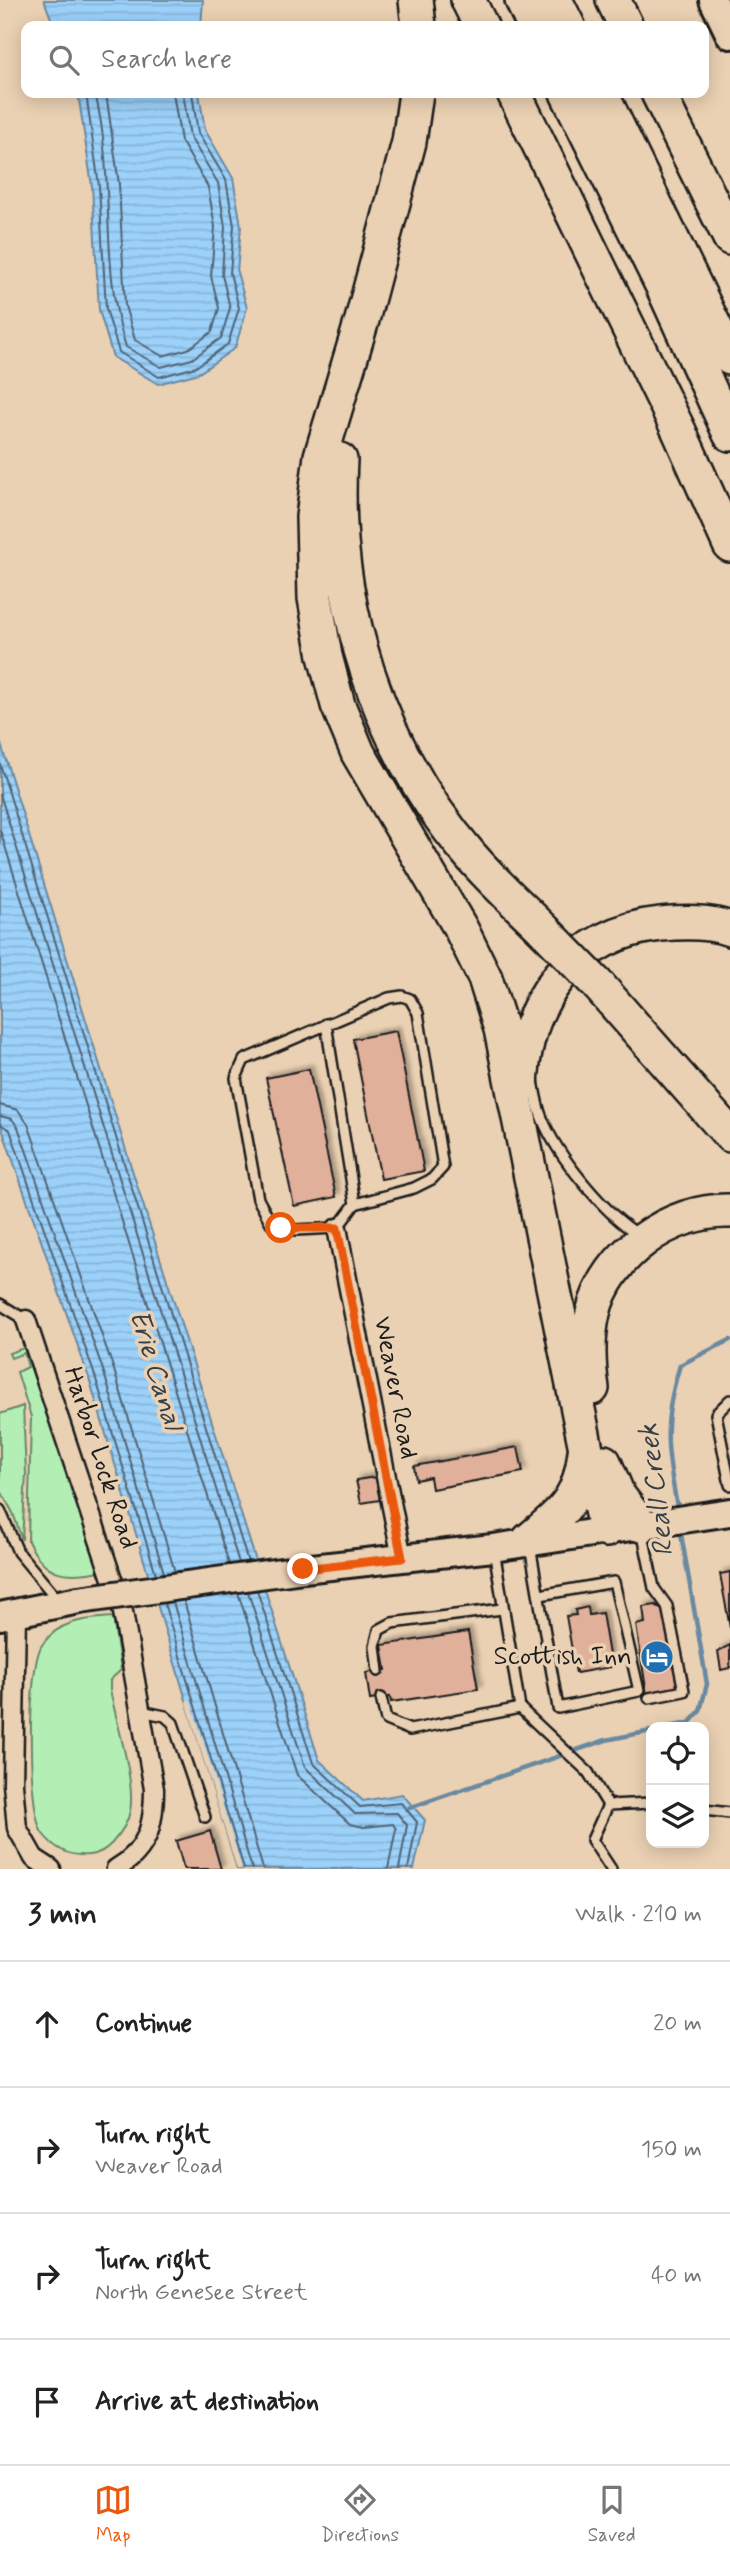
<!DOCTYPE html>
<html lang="en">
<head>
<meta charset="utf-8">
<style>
  body { margin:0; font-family:Mynerve,sans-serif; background:#f2f2f2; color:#222 }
  .controls { position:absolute; right:21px; bottom:21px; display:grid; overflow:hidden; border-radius:14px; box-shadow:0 4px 18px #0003 }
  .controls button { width:63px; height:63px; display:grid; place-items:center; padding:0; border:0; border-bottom:2px solid #e0e0e0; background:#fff; color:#222; font:35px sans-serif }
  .stop { position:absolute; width:21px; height:21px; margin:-16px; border:5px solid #ea580c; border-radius:50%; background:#fff }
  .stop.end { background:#ea580c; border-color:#fff; box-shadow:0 2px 7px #0008 }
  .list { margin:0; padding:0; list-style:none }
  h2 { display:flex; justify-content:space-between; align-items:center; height:91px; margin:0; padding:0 28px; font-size:30px }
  h2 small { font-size:23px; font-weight:400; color:#767676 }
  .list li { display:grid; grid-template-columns:46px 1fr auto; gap:21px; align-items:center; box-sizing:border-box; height:126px; padding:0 28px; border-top:2px solid #e0e0e0 }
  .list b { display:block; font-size:26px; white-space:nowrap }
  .list p { margin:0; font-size:23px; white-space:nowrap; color:#767676 }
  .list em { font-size:23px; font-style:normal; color:#767676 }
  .icon { flex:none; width:38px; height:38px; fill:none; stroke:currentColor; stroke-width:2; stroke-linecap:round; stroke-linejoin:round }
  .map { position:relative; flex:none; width:730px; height:1869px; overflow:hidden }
  .search { position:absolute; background:#fff; box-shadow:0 4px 18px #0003; left:21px; right:21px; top:21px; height:77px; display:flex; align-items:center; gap:18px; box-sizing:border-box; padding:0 24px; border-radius:14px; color:#767676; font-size:26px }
  .sheet { height:595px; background:#fff }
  nav { display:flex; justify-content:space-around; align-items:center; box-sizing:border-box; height:98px; border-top:2px solid #e0e0e0; background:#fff; font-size:19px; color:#767676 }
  nav a { display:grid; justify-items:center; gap:4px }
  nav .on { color:#ea580c }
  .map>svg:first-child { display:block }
</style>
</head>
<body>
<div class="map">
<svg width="730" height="1869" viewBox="0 0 730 1869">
  <defs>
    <pattern id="water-rules" width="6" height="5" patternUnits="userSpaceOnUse" patternTransform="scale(1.75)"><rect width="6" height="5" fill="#9cd1fa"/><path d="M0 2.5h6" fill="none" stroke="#86b3d6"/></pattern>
    <filter id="shadow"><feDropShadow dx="4" dy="-4" stdDeviation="2" flood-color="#0004"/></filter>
  </defs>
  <rect width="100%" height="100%" fill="#ebd1b3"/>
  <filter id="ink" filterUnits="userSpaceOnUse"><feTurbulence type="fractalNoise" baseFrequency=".0143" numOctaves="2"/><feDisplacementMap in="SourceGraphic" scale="14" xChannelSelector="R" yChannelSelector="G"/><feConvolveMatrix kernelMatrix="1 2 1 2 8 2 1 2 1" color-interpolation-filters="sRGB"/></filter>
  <g filter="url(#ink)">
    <g fill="#b3efb5" stroke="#688668" stroke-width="2">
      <path d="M24 1348 37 1375 102 1571C67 1576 46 1579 28 1541L31 1417 17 1372 28 1367 24 1353 11 1358 9 1353Z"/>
      <path d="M23 1406 26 1474 22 1540 13 1513 0 1489V1414Z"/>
      <path d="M113 1617 121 1670 110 1680V1690C116 1721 136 1782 130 1811 128 1823 120 1834 112 1843 105 1850 99 1854 89 1855 71 1857 55 1849 43 1834 27 1814 27 1667 42 1645 59 1620 86 1619 113 1617Z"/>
    </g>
    <g fill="url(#water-rules)" stroke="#6989a1" stroke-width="2">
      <path d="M44 0H203L201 26H54Z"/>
      <path d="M78 93H199L205 130 233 178 241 226 237 272 247 308 235 348 199 373 158 384 113 357 99 310 92 186Z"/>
      <path d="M0 741 129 1160 319 1760 363 1801 402 1794 425 1820 414 1869H237L89 1378 0 1123Z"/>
    </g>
    <path fill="#ebd1b3" d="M190 1699 242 1869H237L221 1817 186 1701Z"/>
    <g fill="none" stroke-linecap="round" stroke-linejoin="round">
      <g stroke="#4f6475" stroke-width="2">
        <path d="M86 93 99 186 106 309 119 352 159 377 196 367 228 344 239 308 230 273 234 226 226 180 198 133 192 93"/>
        <path d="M95 93C116 176 99 266 126 347L161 367 192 359 221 338 230 308 222 275 225 227 218 183 190 137 183 93"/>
        <path d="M106 93 119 184 125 306 135 340 162 356 188 349 212 332 219 308 211 276 215 227 208 187 181 141 173 93"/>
        <path d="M0 764 248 1562"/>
        <path d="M0 794 239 1563"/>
        <path d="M0 830 229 1564"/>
        <path d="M0 1105 18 1110 28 1124 114 1370 175 1572"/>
        <path d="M0 1116 12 1119 18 1127 104 1373 164 1573"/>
        <path d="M0 1124 10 1130 95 1376 156 1574"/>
        <path d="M257 1590 313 1763 360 1807 401 1803 417 1822 408 1869"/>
        <path d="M248 1592 305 1767 355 1814 397 1813 407 1825 399 1869"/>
        <path d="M238 1593 297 1775 350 1824 364 1827 393 1824 396 1829 388 1869"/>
        <path d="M184 1601 263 1869"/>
        <path d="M173 1602 252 1869"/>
        <path d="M164 1603 244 1869"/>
      </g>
      <g stroke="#6989a1" stroke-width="4.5">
        <path d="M678 1512C667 1450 661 1427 680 1365L730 1340"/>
        <path d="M668 1727 689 1723 700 1711 707 1684 680 1528"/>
        <path d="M409 1808 606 1740 651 1731"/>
      </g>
    </g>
    <g fill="#e1b09b" stroke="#1c1c1c" stroke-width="2" filter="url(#shadow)">
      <path d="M396 1031 424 1171 381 1179 353 1039Z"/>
      <path d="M309 1069 336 1197 294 1206 266 1078Z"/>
      <path d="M518 1447 523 1472 432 1489 430 1477 416 1480 414 1466Z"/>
      <path d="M376 1477 380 1500 361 1503 356 1480Z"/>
      <path d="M730 1572V1628L720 1574Z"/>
      <path d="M656 1605 665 1613 680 1689 647 1695 636 1625 645 1623 643 1607Z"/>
      <path d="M588 1607 589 1615 602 1613 611 1667 576 1673 566 1616 576 1615 575 1610Z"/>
      <path d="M468 1632 478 1689 391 1702 390 1697 370 1700 366 1673 386 1670 382 1645Z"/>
      <path d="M730 1645V1668L721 1670 718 1651Z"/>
      <path d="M210 1831 221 1869H184L176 1841Z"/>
    </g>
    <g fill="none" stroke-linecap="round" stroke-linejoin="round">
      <defs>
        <g id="service">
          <path d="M402 996 410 999 418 1013 443 1167 432 1179 414 1188 355 1204 337 1228 296 1230 271 1223 258 1199 236 1078 244 1060 389 998Z"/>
          <path d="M326 1024 355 1204"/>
          <path d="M533 1080C535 1092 537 1107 542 1118 557 1156 605 1214 639 1235"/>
          <path d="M0 1304 26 1320"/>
          <path d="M730 1400 716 1414 730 1485"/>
          <path d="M0 1510 18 1552 58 1600"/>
          <path d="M642 1530 654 1588 667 1606 684 1691 649 1698"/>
          <path d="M530 1546 558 1708 639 1691 614 1582 540 1595"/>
          <path d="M494 1550 520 1708 588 1772 608 1805"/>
          <path d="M378 1671 375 1646 379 1630 392 1623 502 1609"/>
          <path d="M381 1698 386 1720 410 1730 520 1708"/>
          <path d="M141 1711 165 1716 173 1723 205 1817"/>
          <path d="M704 1810 730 1813"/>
          <path d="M611 1869 592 1840 608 1805 651 1803"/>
        </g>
        <g id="minor">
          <path d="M337 1228 402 1558"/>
          <path d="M26 1320 123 1612 154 1789C154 1825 148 1850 116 1869"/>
          <path d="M16 1612 13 1784 17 1828 34 1858 51 1869"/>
        </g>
        <g id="secondary">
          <path d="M713 0 730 35"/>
          <path d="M303 1569 493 1548 730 1512"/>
          <path d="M0 1616 79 1600"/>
        </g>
        <g id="motorway">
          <path d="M416 0 419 26"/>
          <path d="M468 0 481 26"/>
          <path d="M522 0 534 26"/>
          <path d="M555 0 568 26"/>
          <path d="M613 0 626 26"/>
          <path d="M416 93 409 142 362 320 321 456 313 517 315 598 325 656 338 705 358 753 461 929 485 978 501 1029 586 1449 606 1530"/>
          <path d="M514 93 679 431 730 545"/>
          <path d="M567 93 662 285 730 434"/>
          <path d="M601 93 730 358"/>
          <path d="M658 93 730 238"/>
          <path d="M340 460C332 602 377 747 470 855 493 882 520 906 545 931"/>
          <path d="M599 986 730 1135"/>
          <path d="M521 1085C525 1000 574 933 661 924 684 922 709 921 730 929"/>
          <path d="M592 1388C588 1362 587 1339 593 1313 607 1254 671 1209 730 1211"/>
          <path d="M604 1462 618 1495 641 1525"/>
          <path d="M529 1540C564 1510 580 1499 585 1452"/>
        </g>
      </defs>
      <use href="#service" stroke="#1c1c1c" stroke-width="14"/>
      <use href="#minor" stroke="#1c1c1c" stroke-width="23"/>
      <use href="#secondary" stroke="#1c1c1c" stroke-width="32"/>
      <use href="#motorway" stroke="#1c1c1c" stroke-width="38"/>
      <use href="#service" stroke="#ebd1b3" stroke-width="9"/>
      <use href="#minor" stroke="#ebd1b3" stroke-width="18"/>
      <use href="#secondary" stroke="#ebd1b3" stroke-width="26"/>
      <use href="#motorway" stroke="#ebd1b3" stroke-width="33"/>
      <defs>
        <path id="secondary-bridge" d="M79 1600 303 1569"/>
        <path id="motorway-bridge" d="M545 931 599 986"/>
      </defs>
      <use href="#secondary-bridge" stroke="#1c1c1c" stroke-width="32" stroke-linecap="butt"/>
      <use href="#motorway-bridge" stroke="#1c1c1c" stroke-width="38" stroke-linecap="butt"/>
      <use href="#secondary-bridge" stroke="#ebd1b3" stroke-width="26"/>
      <use href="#motorway-bridge" stroke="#ebd1b3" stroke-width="33"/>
    </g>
  </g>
  <g fill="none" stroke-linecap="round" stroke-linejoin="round" filter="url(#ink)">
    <path stroke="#ea580c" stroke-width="9" d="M281 1228H337L402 1558 303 1569"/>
  </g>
  <defs>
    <symbol id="hotel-disc" viewBox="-11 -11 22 22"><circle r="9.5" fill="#1f6fb2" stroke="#ebd1b3"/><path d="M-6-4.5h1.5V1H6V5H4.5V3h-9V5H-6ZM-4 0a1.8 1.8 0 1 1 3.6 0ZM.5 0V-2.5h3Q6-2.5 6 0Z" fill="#fff"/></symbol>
  </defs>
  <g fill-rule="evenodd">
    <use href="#hotel-disc" x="638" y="1638" width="38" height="38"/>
  </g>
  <g text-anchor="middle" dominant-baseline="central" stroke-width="7" stroke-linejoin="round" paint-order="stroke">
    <g font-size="26" fill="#1c1c1c" stroke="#ebd1b3">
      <text transform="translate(395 1388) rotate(79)">Weaver Road</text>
      <text transform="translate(100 1458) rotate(72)">Harbor Lock Road</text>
    </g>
    <g font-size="26" fill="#1c1c1c" stroke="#ebd1b3" text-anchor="end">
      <text x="632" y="1657">Scottish Inn</text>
    </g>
    <g font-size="28" font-style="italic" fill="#364048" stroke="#ebd1b3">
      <text transform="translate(155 1370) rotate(73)">Erie Canal</text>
      <text transform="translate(657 1490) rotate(-97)">Reall Creek</text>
    </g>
  </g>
</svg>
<div class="controls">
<button><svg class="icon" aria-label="locate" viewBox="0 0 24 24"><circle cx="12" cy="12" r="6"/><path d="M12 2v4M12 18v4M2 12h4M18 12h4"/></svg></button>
<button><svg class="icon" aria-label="layers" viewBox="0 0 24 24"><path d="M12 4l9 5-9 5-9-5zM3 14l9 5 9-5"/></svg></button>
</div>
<div class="stop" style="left:281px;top:1228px"></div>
<div class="stop end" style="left:303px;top:1569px"></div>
<div class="search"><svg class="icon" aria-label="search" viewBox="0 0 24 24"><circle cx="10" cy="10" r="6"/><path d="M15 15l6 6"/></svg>Search here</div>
</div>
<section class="sheet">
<h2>3 min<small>Walk · 210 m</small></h2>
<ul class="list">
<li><svg class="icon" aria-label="ahead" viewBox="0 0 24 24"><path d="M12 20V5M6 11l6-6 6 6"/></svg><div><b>Continue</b></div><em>20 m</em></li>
<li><svg class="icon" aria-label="right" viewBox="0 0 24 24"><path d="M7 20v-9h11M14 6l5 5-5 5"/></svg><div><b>Turn right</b><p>Weaver Road</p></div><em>150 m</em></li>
<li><svg class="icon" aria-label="right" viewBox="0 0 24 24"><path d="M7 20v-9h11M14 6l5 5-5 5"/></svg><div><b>Turn right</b><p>North Genesee Street</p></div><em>40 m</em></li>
<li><svg class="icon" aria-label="arrive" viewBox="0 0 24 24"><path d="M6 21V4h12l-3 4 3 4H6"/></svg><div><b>Arrive at destination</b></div></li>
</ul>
</section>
<nav>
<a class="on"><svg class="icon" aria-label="map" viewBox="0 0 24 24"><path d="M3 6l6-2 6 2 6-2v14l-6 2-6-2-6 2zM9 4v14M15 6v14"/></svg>Map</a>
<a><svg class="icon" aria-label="directions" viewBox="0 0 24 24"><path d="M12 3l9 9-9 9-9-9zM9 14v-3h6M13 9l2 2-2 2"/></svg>Directions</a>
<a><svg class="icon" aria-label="saved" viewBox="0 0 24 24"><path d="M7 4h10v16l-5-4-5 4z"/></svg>Saved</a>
</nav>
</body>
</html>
